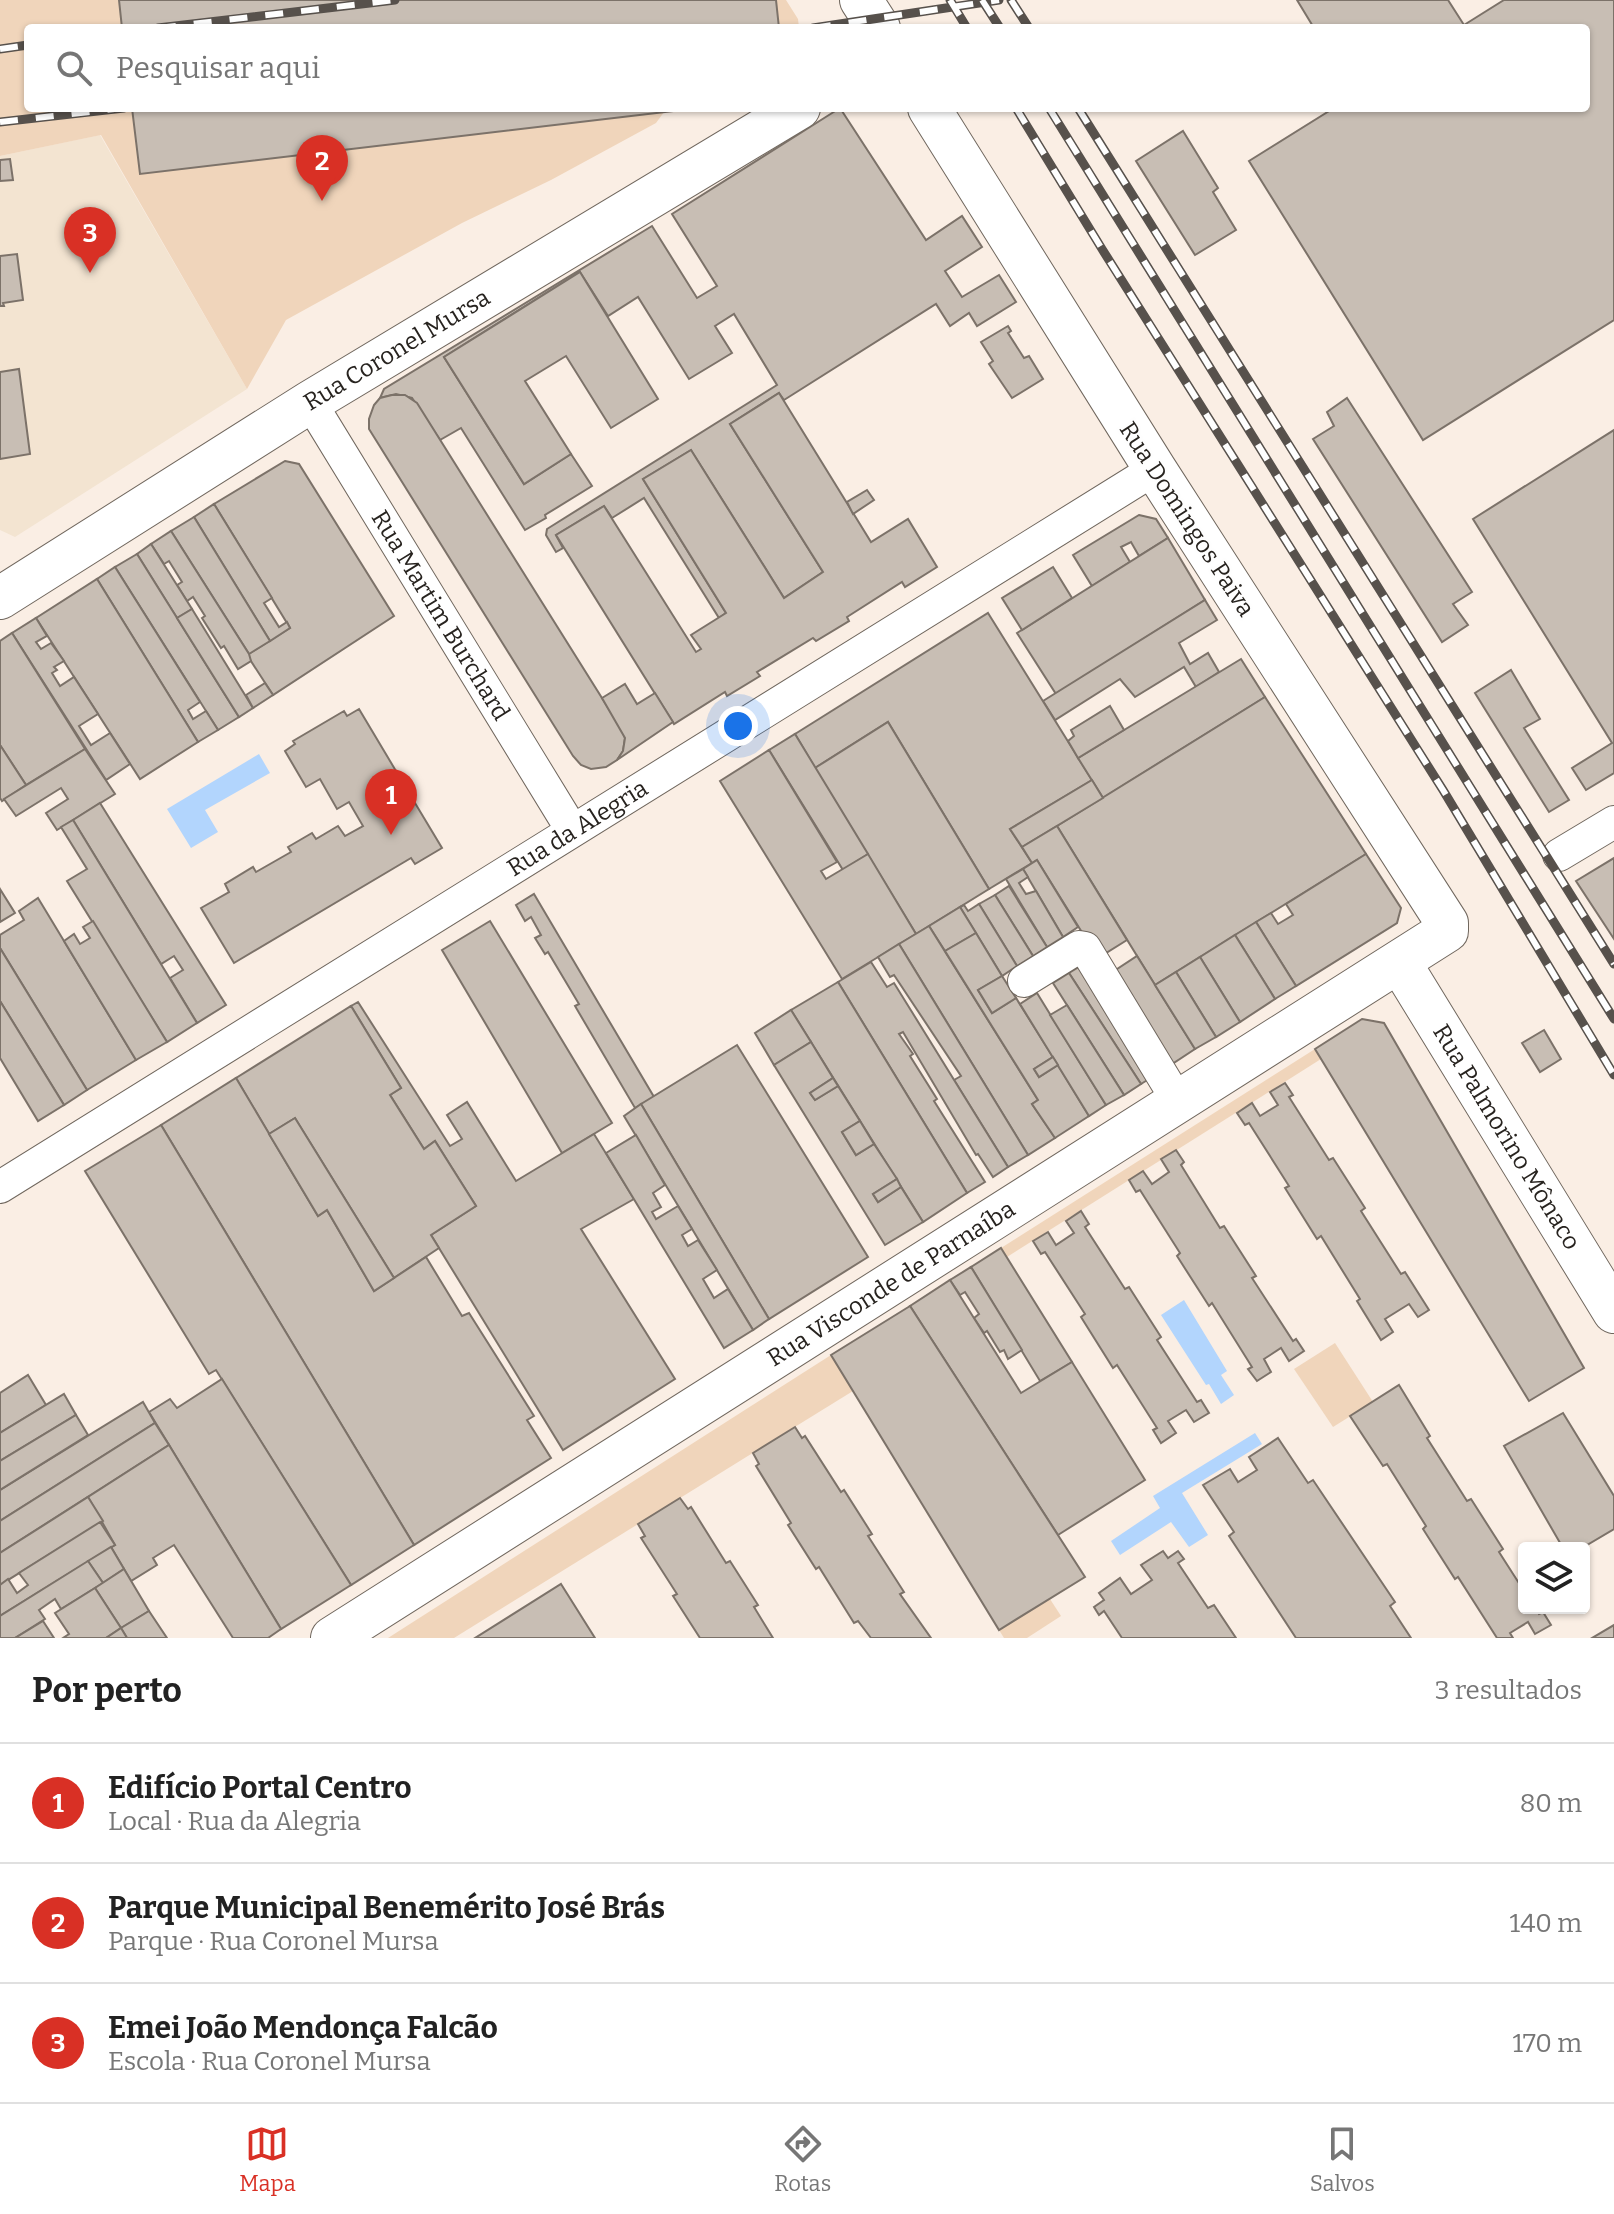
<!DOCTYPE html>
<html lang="pt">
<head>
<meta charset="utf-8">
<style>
  body { margin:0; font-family:Bitter,serif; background:#f2f2f2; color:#222 }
  .controls { position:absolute; right:24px; bottom:24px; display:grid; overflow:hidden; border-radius:8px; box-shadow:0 2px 6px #0004 }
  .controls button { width:72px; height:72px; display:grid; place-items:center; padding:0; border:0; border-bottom:2px solid #e0e0e0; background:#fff; color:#222; font:40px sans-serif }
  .you { position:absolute; left:738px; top:726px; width:28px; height:28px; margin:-20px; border:6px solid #fff; border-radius:50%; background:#1a73e8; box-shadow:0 0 0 12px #1a73e833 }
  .badge { display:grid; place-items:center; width:52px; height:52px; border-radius:50%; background:#d93025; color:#fff; font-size:26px; font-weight:700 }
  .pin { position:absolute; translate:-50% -66px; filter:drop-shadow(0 2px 4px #0008) }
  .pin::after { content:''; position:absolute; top:42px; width:28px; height:24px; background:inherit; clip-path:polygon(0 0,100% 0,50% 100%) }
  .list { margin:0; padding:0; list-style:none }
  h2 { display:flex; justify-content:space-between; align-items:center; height:104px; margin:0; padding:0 32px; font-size:34px }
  h2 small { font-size:26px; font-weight:400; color:#767676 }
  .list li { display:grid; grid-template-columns:52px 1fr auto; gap:24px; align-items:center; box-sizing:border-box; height:120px; padding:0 32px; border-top:2px solid #e0e0e0 }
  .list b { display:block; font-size:30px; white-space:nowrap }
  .list p { margin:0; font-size:26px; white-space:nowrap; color:#767676 }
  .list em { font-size:26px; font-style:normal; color:#767676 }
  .icon { flex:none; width:44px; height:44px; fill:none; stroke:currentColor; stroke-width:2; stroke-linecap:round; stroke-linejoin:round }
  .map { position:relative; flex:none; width:1614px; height:1638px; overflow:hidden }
  .search { position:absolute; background:#fff; box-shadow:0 2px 6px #0004; left:24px; right:24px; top:24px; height:88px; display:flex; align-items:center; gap:20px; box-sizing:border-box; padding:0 28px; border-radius:8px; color:#767676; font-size:30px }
  .sheet { height:464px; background:#fff }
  nav { display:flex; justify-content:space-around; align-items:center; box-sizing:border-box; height:112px; border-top:2px solid #e0e0e0; background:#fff; font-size:22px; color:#767676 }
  nav a { display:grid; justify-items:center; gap:4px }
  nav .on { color:#d93025 }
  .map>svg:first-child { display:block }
</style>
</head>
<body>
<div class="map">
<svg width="1614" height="1638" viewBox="0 0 1614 1638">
  <rect width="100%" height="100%" fill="#faeee4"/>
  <path fill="#f3e4d1" d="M100 135 247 389 15 537 0 530V156Z"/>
  <g fill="#f0d5bb">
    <path d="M0 0H786L798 19 799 28H28V108H667L656 123 551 180 462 223 286 320 247 389 101 135 0 156Z"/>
    <path d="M1315 1049 1321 1059 1007 1257 1001 1248Z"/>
    <path d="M1335 1343 1373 1402 1333 1427 1294 1369Z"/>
    <path d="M831 1355 853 1391 454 1638H388Z"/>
    <path d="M1050 1599 1061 1616 1027 1638H1004L999 1630Z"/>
  </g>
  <g fill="#b2d5fd">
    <path d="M259 754 270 773 205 810 218 832 191 848 167 809Z"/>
    <path d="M1184 1300 1227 1371 1221 1375 1234 1395 1221 1404 1209 1384 1206 1385 1161 1315Z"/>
    <path d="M1255 1433 1262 1444 1182 1493 1208 1535 1189 1547 1171 1522 1120 1555 1111 1541 1160 1508 1153 1496Z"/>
  </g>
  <g fill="#c8beb4" stroke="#7c7269" stroke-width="2">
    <path d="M119 0H776L779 28H122Z"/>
    <path d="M1297 0H1448L1464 25 1504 0H1614V320L1423 440 1249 161 1334 108H1586V28H1314Z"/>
    <path d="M132 108H699L140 174Z"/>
    <path d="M840 108 926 240 962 216 982 247 945 271 962 297 999 275 1016 302 977 326 969 313 950 326 936 304 784 400 779 393 730 424 823 572 784 598 691 450 643 479 726 613 719 618 644 498 612 518 604 506 556 535 563 548 556 552 546 535 547 529 777 385 734 314 715 326 732 353 689 379 638 297 608 316 580 272 444 357 524 484 571 454 592 486 545 515 546 518 525 530 461 428 440 440 412 398 396 394 380 398 384 389 652 226 697 298 717 286 672 214Z"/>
    <path d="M1183 131 1218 188 1213 192 1236 230 1195 255 1136 161Z"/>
    <path d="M10 159 13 180 0 181V160Z"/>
    <path d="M17 254 23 300 3 303 4 306H0V256Z"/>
    <path d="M580 272 658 399 611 428 566 356 525 381 571 454 524 484 444 357Z"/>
    <path d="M1008 326 1011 331 1008 333 1024 358 1029 356 1043 379 1012 398 989 364 993 361 981 342Z"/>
    <path d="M19 369 30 454 0 459V372Z"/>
    <path d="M779 393 871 542 908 519 937 567 905 587 902 582 847 617 849 621 816 641 813 638 757 672 760 676 727 696 725 692 674 724 556 535 604 506 696 652 701 649 691 635 726 613 643 479 691 450 784 598 823 572 730 424Z"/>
    <path d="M392 395H405L417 403 622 730 625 738 623 751 617 760 606 767 591 769 581 765 573 756 369 429V419L374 405 380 398Z"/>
    <path d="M1347 398 1472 592 1453 604 1468 625 1442 642 1313 439 1334 426 1327 412Z"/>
    <path d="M1614 430V773L1586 790 1572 768 1612 743 1473 519Z"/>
    <path d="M285 461 299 464 394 616 273 695 247 655 290 628 214 504Z"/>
    <path d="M867 490 874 500 853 514 847 502Z"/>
    <path d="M214 504 272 598 264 603 279 627 287 622 290 628 270 641 194 517Z"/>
    <path d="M1139 515 1156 519 1168 538 1139 556 1131 542 1121 547 1130 562 1092 586 1073 555Z"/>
    <path d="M194 517 270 641 249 654 171 531Z"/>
    <path d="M171 531 249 654 251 661 238 669 224 646 221 648 202 618 205 616 193 597 187 601 177 585 182 582 169 561 164 564 151 544Z"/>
    <path d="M1168 538 1205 600 1056 694 1017 633Z"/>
    <path d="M151 544 192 609 177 618 137 554Z"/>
    <path d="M137 554 239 717 218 730 115 567Z"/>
    <path d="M115 567 200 702 188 710 193 719 206 711 218 730 198 742 97 579Z"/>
    <path d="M1053 567 1072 598 1022 630 1002 598Z"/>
    <path d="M97 579 198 742 140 779 36 618Z"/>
    <path d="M1205 600 1217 620 1179 643 1190 664 1208 653 1219 672 1196 687 1184 667 1135 697 1120 679 1055 720 1043 701Z"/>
    <path d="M192 609 253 708 239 717 177 618Z"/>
    <path d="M988 613 1092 780 1010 829 1032 863 989 889 888 722 815 768 795 734Z"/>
    <path d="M36 618 47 636 36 642 41 649 51 643 64 661 54 667 57 670 52 673 60 686 74 677 98 714 79 726 91 745 110 733 130 764 106 780 12 633Z"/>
    <path d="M12 633 85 749 26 785 0 745V641Z"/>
    <path d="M1241 659 1265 697 1103 798 1078 758Z"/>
    <path d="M1511 670 1540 719 1524 728 1569 800 1549 812 1475 693Z"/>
    <path d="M265 683 273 695 253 708 246 695Z"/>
    <path d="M625 684 637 704 655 693 673 722 617 760 623 751 625 738 602 698Z"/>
    <path d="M1265 697 1366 854 1155 985 1057 826Z"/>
    <path d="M1110 706 1124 730 1078 758 1068 741 1074 736 1071 730Z"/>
    <path d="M359 709 396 771 385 777 393 789 403 783 442 848 415 864 411 858 234 963 201 908 229 892 225 884 253 867 256 872 291 852 288 847 312 833 316 839 338 826 345 836 363 826 349 802 337 809 320 779 306 787 285 751 295 744 293 741 344 711 347 716Z"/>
    <path d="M888 722 989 889 916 934 815 768Z"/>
    <path d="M795 734 868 854 843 870 769 750Z"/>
    <path d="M0 745 26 785 2 801 0 798Z"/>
    <path d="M85 749 115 794 57 830 46 813 68 799 61 788 16 816 4 799Z"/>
    <path d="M769 750 837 862 821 871 826 879 868 854 916 934 842 979 720 781Z"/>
    <path d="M1092 780 1103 798 1022 847 1010 829Z"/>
    <path d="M100 803 226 1005 197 1023 170 978 183 970 174 956 161 964 73 820Z"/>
    <path d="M73 820 197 1023 167 1042 67 881 87 869 61 827Z"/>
    <path d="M1057 826 1127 940 1098 958 1037 860 1032 863 1022 847Z"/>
    <path d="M1366 854 1401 908 1397 923 1296 986 1256 922 1271 913 1278 924 1293 915 1286 904Z"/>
    <path d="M1614 858V939L1576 881Z"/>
    <path d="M1037 860 1078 927 1063 937 1023 869Z"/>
    <path d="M1023 869 1028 877 1019 883 1026 894 1036 891 1063 937 1047 947 1006 879Z"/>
    <path d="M1009 886 1047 947 1033 956 995 895Z"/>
    <path d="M0 889 15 913 0 922Z"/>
    <path d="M534 894 654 1097 635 1108 575 1006 579 1004 548 952 545 954 535 938 541 935 531 917 525 921 516 905Z"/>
    <path d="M995 895 1033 956 1017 966 979 904Z"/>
    <path d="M38 898 136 1060 87 1090 0 948V935L24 920 19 911Z"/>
    <path d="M979 904 1017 966 1002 976 960 907 964 905 968 911Z"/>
    <path d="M960 907 976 933 945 951 929 926Z"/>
    <path d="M93 921 167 1042 136 1060 64 941 74 934 80 944 90 938 83 927Z"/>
    <path d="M490 921 612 1123 562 1153 442 950Z"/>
    <path d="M1256 922 1296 986 1275 999 1235 935Z"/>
    <path d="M929 926 1038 1100 1032 1104 1055 1138 1028 1155 899 944Z"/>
    <path d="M976 933 1002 976 978 990 992 1013 1016 998 1053 1057 1034 1069 1039 1077 1058 1065 1089 1116 1055 1138 1032 1104 1038 1100 945 951Z"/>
    <path d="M1235 935 1275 999 1240 1022 1200 957Z"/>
    <path d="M899 944 1028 1155 1008 1167 954 1080 961 1076 894 975 890 977 878 957Z"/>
    <path d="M0 948 87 1090 64 1105 0 1001Z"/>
    <path d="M1137 956 1195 1049 1166 1068 1108 975Z"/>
    <path d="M1200 957 1240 1022 1216 1037 1176 972Z"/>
    <path d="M871 962 887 987 894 983 1008 1167 993 1177 978 1154 976 1155 903 1032 899 1034 913 1054 910 1056 937 1099 934 1101 985 1182 967 1193 838 982Z"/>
    <path d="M1087 962 1157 1074 1141 1084 1069 973Z"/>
    <path d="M1176 972 1216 1037 1195 1049 1155 985Z"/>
    <path d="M1069 973 1141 1084 1124 1095 1053 983Z"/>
    <path d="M1002 976 1016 998 992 1013 978 990Z"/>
    <path d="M838 982 967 1193 923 1222 791 1010Z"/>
    <path d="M1037 993 1106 1105 1089 1116 1020 1004Z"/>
    <path d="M0 1001 64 1105 38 1121 0 1058Z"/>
    <path d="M358 1002 450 1146 462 1139 447 1115 467 1102 516 1181 594 1134 634 1199 581 1229 675 1379 563 1450 431 1235 476 1206 435 1141 424 1149 390 1095 401 1088 351 1006Z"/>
    <path d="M1067 1005 1124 1095 1106 1105 1050 1015Z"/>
    <path d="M351 1006 401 1088 390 1095 424 1149 435 1141 476 1206 431 1235 439 1248 394 1278 295 1118 269 1134 236 1078Z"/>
    <path d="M791 1010 811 1042 774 1065 755 1033Z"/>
    <path d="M1362 1019 1384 1023 1584 1368 1529 1401 1315 1049Z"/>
    <path d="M1544 1030 1561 1059 1540 1072 1522 1043Z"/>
    <path d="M811 1042 833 1078 810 1093 815 1100 838 1086 860 1121 842 1132 856 1155 874 1144 897 1179 873 1194 878 1202 901 1187 923 1222 885 1245 774 1065Z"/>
    <path d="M737 1045 868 1257 769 1319 641 1104Z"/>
    <path d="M1053 1057 1058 1065 1039 1077 1034 1069Z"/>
    <path d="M236 1078 318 1216 327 1210 374 1291 426 1257 462 1316 469 1313 534 1416 527 1420 551 1458 414 1545 161 1125Z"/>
    <path d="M833 1078 838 1086 815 1100 810 1093Z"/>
    <path d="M1285 1083 1293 1095 1289 1097 1329 1160 1333 1158 1365 1208 1361 1211 1401 1274 1405 1272 1429 1310 1418 1317 1409 1304 1385 1319 1393 1332 1381 1340 1357 1301 1360 1299 1321 1236 1317 1239 1285 1188 1289 1186 1249 1123 1245 1125 1237 1113 1252 1103 1260 1116 1278 1105 1270 1092Z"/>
    <path d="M641 1104 769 1319 753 1330 624 1116Z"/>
    <path d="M295 1118 394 1278 374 1291 327 1210 318 1216 269 1134Z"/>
    <path d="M860 1121 874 1144 856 1155 842 1132Z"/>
    <path d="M161 1125 414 1545 351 1585 216 1370 209 1374 85 1171Z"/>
    <path d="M636 1135 665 1185 653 1193 661 1207 652 1212 656 1219 678 1206 692 1229 682 1235 688 1246 698 1240 717 1270 703 1279 714 1298 728 1289 753 1330 724 1348 606 1153Z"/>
    <path d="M1176 1150 1184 1162 1181 1165 1220 1228 1224 1226 1256 1276 1252 1278 1293 1341 1296 1339 1304 1351 1289 1361 1281 1348 1264 1359 1271 1372 1257 1381 1248 1369 1252 1367 1212 1303 1209 1306 1177 1256 1180 1253 1140 1190 1136 1192 1129 1180 1143 1171 1152 1184 1169 1172 1161 1159Z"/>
    <path d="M897 1179 901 1187 878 1202 873 1194Z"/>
    <path d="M1081 1211 1089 1224 1085 1227 1125 1289 1129 1287 1161 1337 1157 1340 1197 1402 1201 1400 1209 1413 1194 1422 1186 1410 1168 1421 1176 1433 1161 1443 1153 1430 1157 1428 1117 1365 1113 1368 1081 1317 1085 1314 1045 1252 1041 1254 1033 1241 1048 1232 1056 1245 1074 1233 1066 1221Z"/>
    <path d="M1001 1248 1072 1362 1040 1381 971 1267Z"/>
    <path d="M971 1267 1022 1350 1008 1359 1004 1350 1000 1352 987 1331 984 1333 974 1318 979 1314 965 1292 960 1295 950 1280Z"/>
    <path d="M950 1280 1021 1393 1072 1362 1145 1480 1058 1535 910 1306Z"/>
    <path d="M910 1306 1085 1577 999 1630 831 1355Z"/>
    <path d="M28 1375 46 1405 0 1433V1393Z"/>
    <path d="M222 1379 351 1585 281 1629 149 1412 170 1399 177 1408Z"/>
    <path d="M1399 1385 1430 1436 1427 1438 1467 1501 1471 1499 1503 1549 1499 1552 1524 1591V1608H1535L1539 1614 1543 1612 1551 1625 1535 1634 1528 1622 1510 1633 1513 1638H1497L1458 1577 1455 1579 1423 1529 1426 1526 1387 1464 1383 1466 1350 1416Z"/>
    <path d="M64 1394 76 1415 0 1461V1433Z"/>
    <path d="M143 1402 155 1423 0 1521V1490Z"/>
    <path d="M1563 1413 1614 1496V1529L1582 1548H1563L1504 1446Z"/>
    <path d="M76 1415 88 1435 0 1490V1461Z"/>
    <path d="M155 1423 169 1445 0 1553V1521Z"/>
    <path d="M795 1427 802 1438 805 1436 841 1492 844 1490 872 1534 868 1536 904 1592 900 1594 931 1638H871L858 1621 854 1623 819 1567 816 1569 788 1525 791 1523 756 1466 759 1464 753 1453Z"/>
    <path d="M1278 1438 1308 1483 1313 1480 1395 1602 1390 1606 1411 1638H1296L1229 1536 1234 1532 1203 1485 1230 1469 1238 1482 1257 1470 1249 1457Z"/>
    <path d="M169 1445 281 1629 268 1638H233L174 1545 153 1558 157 1565 131 1581 111 1547 115 1545 88 1497Z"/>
    <path d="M88 1497 103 1521 0 1585V1553Z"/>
    <path d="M680 1498 688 1509 691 1507 726 1563 730 1561 758 1605 754 1607 773 1638H700L673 1596 677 1594 641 1538 645 1536 638 1524Z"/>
    <path d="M100 1522 115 1545 0 1616V1585L8 1579 17 1593 28 1585 19 1573Z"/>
    <path d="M111 1547 124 1569 103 1583 88 1561Z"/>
    <path d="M1163 1551 1168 1558 1178 1551 1184 1559 1178 1563 1208 1608 1214 1605 1236 1638H1122L1104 1611 1099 1615 1094 1607 1104 1600 1099 1593 1120 1578 1131 1594 1152 1580 1141 1565Z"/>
    <path d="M88 1561 103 1583 61 1609 55 1599 39 1610 45 1619 15 1638H0V1616Z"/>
    <path d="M124 1569 149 1611 121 1628 95 1588Z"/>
    <path d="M561 1584 595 1638H475Z"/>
    <path d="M95 1588 121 1628 106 1638H63L69 1634 55 1613Z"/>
    <path d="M149 1611 167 1638H127L121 1628Z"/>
    <path d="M43 1621 54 1638H15Z"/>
    <path d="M1614 1625V1638H1592Z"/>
    <path d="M121 1628 127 1638H106Z"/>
  </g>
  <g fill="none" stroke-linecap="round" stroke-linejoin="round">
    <defs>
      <g id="minor">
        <path id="s1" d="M310 402 572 830"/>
        <path d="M1559 855 1614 822"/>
        <path d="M1024 981 1079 947 1085 948 1179 1103"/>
        <path id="s2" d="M0 1187 1155 469"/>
      </g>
      <g id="tertiary">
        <path d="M861 0 879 28"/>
        <path id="s3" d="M0 598 310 402 799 108"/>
        <path id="s4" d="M1400 963 1614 1312"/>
        <path id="s5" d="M332 1638 1447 931V923L1155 469 929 108"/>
      </g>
    </defs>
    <use href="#minor" stroke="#70675e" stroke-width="34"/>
    <use href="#tertiary" stroke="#70675e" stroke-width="44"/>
    <use href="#minor" stroke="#fff" stroke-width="32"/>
    <use href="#tertiary" stroke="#fff" stroke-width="42"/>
    <defs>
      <g id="rail">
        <path d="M950 0 967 28"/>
        <path d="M982 0 1000 28"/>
        <path d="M1011 0 1029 28"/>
        <path d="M158 28 395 0"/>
        <path d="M813 28 999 0"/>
        <path d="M0 49 28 45"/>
        <path d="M1016 108 1102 249 1443 790 1614 1075"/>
        <path d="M1049 108 1614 1019"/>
        <path d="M1078 108 1614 964"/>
        <path d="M0 122 124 108"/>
      </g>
    </defs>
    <use href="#rail" stroke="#57514c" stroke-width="9"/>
    <use href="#rail" stroke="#fefefe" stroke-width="6" stroke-dasharray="18" stroke-linecap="butt"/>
  </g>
  <g text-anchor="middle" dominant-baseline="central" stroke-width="6" stroke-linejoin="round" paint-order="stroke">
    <g font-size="24" fill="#27231f" stroke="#fefefe">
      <text stroke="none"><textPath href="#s3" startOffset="468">Rua Coronel Mursa</textPath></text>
      <text transform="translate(1187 519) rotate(57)">Rua Domingos Paiva</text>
      <text stroke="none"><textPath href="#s1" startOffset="250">Rua Martim Burchard</textPath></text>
      <text stroke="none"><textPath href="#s2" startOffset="680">Rua da Alegria</textPath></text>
      <text stroke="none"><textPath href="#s4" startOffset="204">Rua Palmorino Mônaco</textPath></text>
      <text stroke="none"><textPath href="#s5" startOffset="662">Rua Visconde de Parnaíba</textPath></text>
    </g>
  </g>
</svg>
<div class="controls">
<button><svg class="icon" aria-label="layers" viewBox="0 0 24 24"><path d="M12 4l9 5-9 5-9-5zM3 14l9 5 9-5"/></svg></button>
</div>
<div class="you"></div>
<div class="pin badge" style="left:391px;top:835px">1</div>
<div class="pin badge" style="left:322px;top:201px">2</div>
<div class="pin badge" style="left:90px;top:273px">3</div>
<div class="search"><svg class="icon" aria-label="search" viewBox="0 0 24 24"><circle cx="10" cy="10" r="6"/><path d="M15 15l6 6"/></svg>Pesquisar aqui</div>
</div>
<section class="sheet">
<h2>Por perto<small>3 resultados</small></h2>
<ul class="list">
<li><span class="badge">1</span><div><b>Edifício Portal Centro</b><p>Local · Rua da Alegria</p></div><em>80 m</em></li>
<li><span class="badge">2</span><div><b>Parque Municipal Benemérito José Brás</b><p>Parque · Rua Coronel Mursa</p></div><em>140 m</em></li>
<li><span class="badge">3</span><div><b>Emei João Mendonça Falcão</b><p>Escola · Rua Coronel Mursa</p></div><em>170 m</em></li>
</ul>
</section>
<nav>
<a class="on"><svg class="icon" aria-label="map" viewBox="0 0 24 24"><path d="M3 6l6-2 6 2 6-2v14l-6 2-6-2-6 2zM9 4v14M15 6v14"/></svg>Mapa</a>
<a><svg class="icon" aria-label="directions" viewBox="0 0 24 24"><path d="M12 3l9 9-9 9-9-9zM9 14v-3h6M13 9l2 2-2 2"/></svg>Rotas</a>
<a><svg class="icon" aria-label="saved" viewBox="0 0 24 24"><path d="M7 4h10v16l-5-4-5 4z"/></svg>Salvos</a>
</nav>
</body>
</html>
